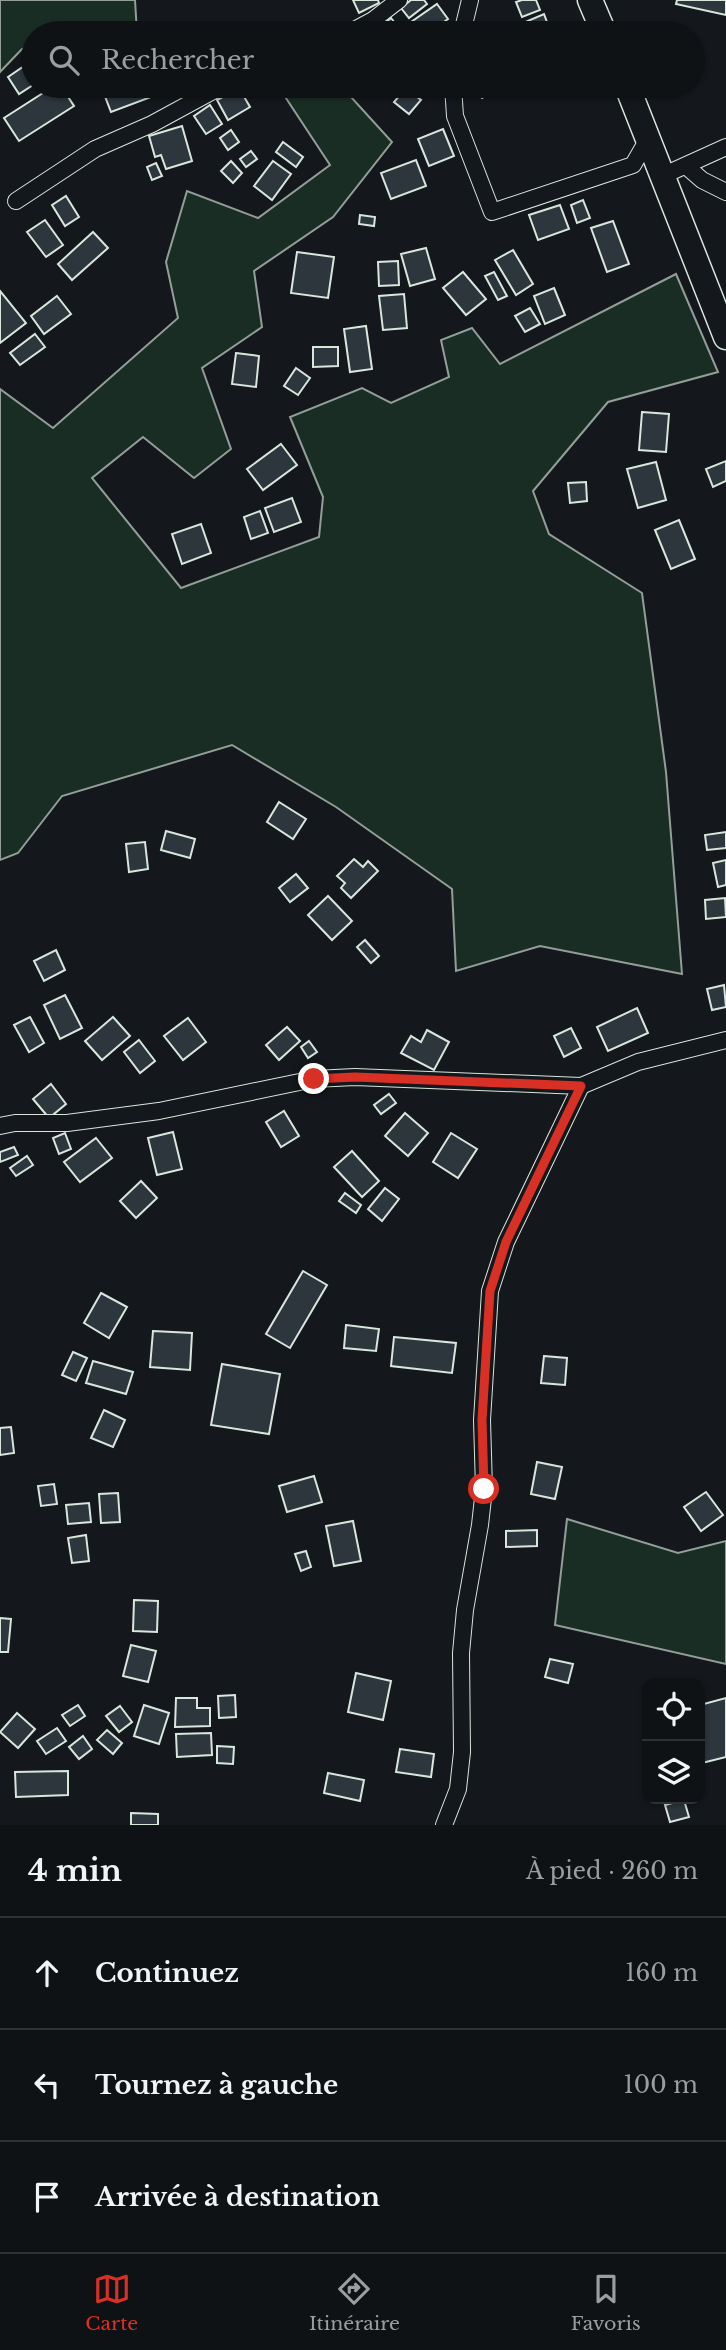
<!DOCTYPE html>
<html lang="fr">
<head>
<meta charset="utf-8">
<style>
  body { margin:0; font-family:"Libre Baskerville",serif; background:#181b1e; color:#f1f3f6 }
  .controls { position:absolute; right:21px; bottom:21px; display:grid; overflow:hidden; border-radius:14px; box-shadow:0 2px 5px #0004 }
  .controls button { width:63px; height:63px; display:grid; place-items:center; padding:0; border:0; border-bottom:2px solid #2f3234; background:#0f1215; color:#f1f3f6; font:35px sans-serif }
  .stop { position:absolute; width:21px; height:21px; margin:-16px; border:5px solid #d93025; border-radius:50%; background:#fff }
  .stop.end { background:#d93025; border-color:#fff; box-shadow:0 2px 7px #0008 }
  .list { margin:0; padding:0; list-style:none }
  h2 { display:flex; justify-content:space-between; align-items:center; height:91px; margin:0; padding:0 28px; font-size:30px }
  h2 small { font-size:23px; font-weight:400; color:#9b9ea0 }
  .list li { display:grid; grid-template-columns:46px 1fr auto; gap:21px; align-items:center; box-sizing:border-box; height:112px; padding:0 28px; border-top:2px solid #2f3234 }
  .list b { display:block; font-size:26px; white-space:nowrap }
  .list em { font-size:23px; font-style:normal; color:#9b9ea0 }
  .icon { flex:none; width:38px; height:38px; fill:none; stroke:currentColor; stroke-width:2; stroke-linecap:round; stroke-linejoin:round }
  .map { position:relative; flex:none; width:726px; height:1825px; overflow:hidden }
  .search { position:absolute; background:#0f1215; box-shadow:0 2px 5px #0004; left:21px; right:21px; top:21px; height:77px; display:flex; align-items:center; gap:18px; box-sizing:border-box; padding:0 24px; border-radius:38px; color:#9b9ea0; font-size:26px }
  .sheet { height:427px; background:#0f1215 }
  nav { display:flex; justify-content:space-around; align-items:center; box-sizing:border-box; height:98px; border-top:2px solid #2f3234; background:#0f1215; font-size:19px; color:#9b9ea0 }
  nav a { display:grid; justify-items:center; gap:4px }
  nav .on { color:#d93025 }
  .map>svg:first-child { display:block }
</style>
</head>
<body>
<div class="map">
<svg width="726" height="1825" viewBox="0 0 726 1825">
  <rect width="100%" height="100%" fill="#14181c"/>
  <g fill="#1a2d24" stroke="#939e99" stroke-width="2">
    <path d="M0 0H135L137 33H33V47L22 49 0 72Z"/>
    <path d="M278 86H341L392 142 333 217 254 271 262 327 202 368 231 449 194 478 143 437 92 478 181 588 319 537 323 497 290 417 362 388 391 403 449 377 441 340 472 328 500 364 676 274 718 372 608 402 533 491 549 534 642 593 666 772 682 974 540 946 456 971 452 889 336 807 232 745 62 796 18 853 0 860V389L53 428 178 318 166 262 187 191 258 218 330 165Z"/>
    <path d="M567 1519 678 1553 726 1541V1664L555 1625Z"/>
  </g>
  <g fill="#2c363c" stroke="#d8e6dc" stroke-width="2">
    <path d="M353 0H378L379 3 359 13Z"/>
    <path d="M411 0H424L427 4 409 18 401 8Z"/>
    <path d="M522 0H536L540 10 522 17 516 2Z"/>
    <path d="M677 0H726V15L676 4Z"/>
    <path d="M437 4 448 19 428 33H418L411 22Z"/>
    <path d="M544 14 551 33H519L516 26Z"/>
    <path d="M391 18 403 33H383L379 28Z"/>
    <path d="M33 60V85L19 94 8 77Z"/>
    <path d="M54 86H61L74 106 19 141 4 118Z"/>
    <path d="M101 86H147L151 97 111 112Z"/>
    <path d="M475 86H506L482 98Z"/>
    <path d="M537 86H567L539 94Z"/>
    <path d="M239 88 250 107 228 120 217 100Z"/>
    <path d="M406 88 421 100 409 114 394 102Z"/>
    <path d="M210 105 222 124 206 134 194 116Z"/>
    <path d="M182 126 192 161 166 169 161 155 155 157 149 136Z"/>
    <path d="M443 129 454 156 429 166 418 139Z"/>
    <path d="M231 130 239 142 228 150 220 138Z"/>
    <path d="M283 142 303 157 296 167 276 152Z"/>
    <path d="M251 151 257 159 246 167 240 159Z"/>
    <path d="M416 160 426 186 391 199 381 173Z"/>
    <path d="M231 161 242 173 233 183 221 171Z"/>
    <path d="M273 161 291 174 272 200 254 186Z"/>
    <path d="M156 163 162 176 152 180 147 167Z"/>
    <path d="M66 196 79 217 65 226 52 205Z"/>
    <path d="M583 200 590 218 577 223 571 205Z"/>
    <path d="M560 205 569 229 538 240 529 215Z"/>
    <path d="M360 215 375 217 374 226 359 224Z"/>
    <path d="M45 220 63 245 46 257 27 232Z"/>
    <path d="M613 221 629 264 607 272 591 228Z"/>
    <path d="M93 232 108 248 72 280 58 264Z"/>
    <path d="M426 248 435 279 410 286 401 254Z"/>
    <path d="M513 250 533 284 516 295 495 260Z"/>
    <path d="M297 252 334 257 328 298 291 293Z"/>
    <path d="M398 261 399 285 379 286 378 262Z"/>
    <path d="M463 272 486 299 466 315 443 288Z"/>
    <path d="M494 272 507 296 498 300 485 276Z"/>
    <path d="M554 288 565 315 545 324 534 296Z"/>
    <path d="M0 291 26 323 0 343Z"/>
    <path d="M404 294 407 328 383 330 379 296Z"/>
    <path d="M57 296 71 314 44 334 31 316Z"/>
    <path d="M530 308 540 324 525 332 515 316Z"/>
    <path d="M366 326 372 369 350 372 344 329Z"/>
    <path d="M35 334 45 347 20 365 10 353Z"/>
    <path d="M313 347H338V366L313 367Z"/>
    <path d="M236 353 259 356 256 387 232 384Z"/>
    <path d="M296 368 310 378 298 395 284 386Z"/>
    <path d="M642 412 669 414 666 452 639 450Z"/>
    <path d="M281 444 297 465 263 490 247 469Z"/>
    <path d="M726 461V481L713 487 706 469Z"/>
    <path d="M656 462 666 500 638 508 627 469Z"/>
    <path d="M586 482 587 501 570 503 568 483Z"/>
    <path d="M292 498 301 522 274 532 265 508Z"/>
    <path d="M260 511 268 533 251 539 244 517Z"/>
    <path d="M679 520 695 559 671 569 655 530Z"/>
    <path d="M201 524 211 553 182 564 172 534Z"/>
    <path d="M279 802 306 819 293 839 267 822Z"/>
    <path d="M166 831 195 839 190 858 161 850Z"/>
    <path d="M726 832V848L707 850 705 835Z"/>
    <path d="M145 842 148 869 129 872 126 844Z"/>
    <path d="M354 859 363 867 368 861 378 871 351 898 341 888 345 883 337 876Z"/>
    <path d="M726 860V885L718 887 713 863Z"/>
    <path d="M296 874 308 888 290 902 279 888Z"/>
    <path d="M328 896 352 921 332 940 308 915Z"/>
    <path d="M725 898 726 917 706 919 705 900Z"/>
    <path d="M365 940 379 956 371 963 357 947Z"/>
    <path d="M56 950 65 970 44 981 34 961Z"/>
    <path d="M724 985 726 1007 712 1010 707 989Z"/>
    <path d="M65 995 82 1028 60 1039 44 1005Z"/>
    <path d="M637 1008 648 1033 608 1051 597 1027Z"/>
    <path d="M30 1017 44 1043 29 1052 14 1025Z"/>
    <path d="M113 1017 130 1036 102 1060 85 1041Z"/>
    <path d="M188 1018 206 1042 183 1060 164 1036Z"/>
    <path d="M287 1027 300 1041 279 1060 266 1045Z"/>
    <path d="M571 1028 581 1048 564 1057 554 1036Z"/>
    <path d="M427 1030 449 1042 434 1070 401 1053 411 1036 421 1042Z"/>
    <path d="M139 1040 155 1061 140 1073 124 1052Z"/>
    <path d="M309 1041 317 1052 308 1058 301 1047Z"/>
    <path d="M51 1084 66 1104 49 1118 33 1099Z"/>
    <path d="M389 1094 396 1103 381 1114 374 1105Z"/>
    <path d="M284 1111 299 1136 281 1147 266 1122Z"/>
    <path d="M405 1113 428 1133 408 1156 385 1136Z"/>
    <path d="M173 1132 182 1169 157 1175 148 1138Z"/>
    <path d="M65 1133 71 1149 59 1154 53 1138Z"/>
    <path d="M451 1133 477 1149 458 1178 433 1162Z"/>
    <path d="M96 1138 112 1158 80 1182 64 1162Z"/>
    <path d="M14 1147 18 1155 0 1162V1152Z"/>
    <path d="M352 1151 379 1181 362 1197 334 1167Z"/>
    <path d="M27 1156 33 1165 16 1176 10 1168Z"/>
    <path d="M141 1181 157 1198 136 1218 120 1201Z"/>
    <path d="M385 1188 399 1199 382 1221 368 1209Z"/>
    <path d="M345 1193 361 1205 356 1213 339 1201Z"/>
    <path d="M303 1271 327 1285 290 1348 266 1334Z"/>
    <path d="M101 1293 127 1307 109 1338 84 1323Z"/>
    <path d="M346 1325 379 1329 376 1351 344 1348Z"/>
    <path d="M153 1331 192 1333 190 1370 150 1367Z"/>
    <path d="M394 1337 456 1343 452 1373 391 1366Z"/>
    <path d="M73 1352 87 1358 76 1381 62 1375Z"/>
    <path d="M544 1356 567 1358 565 1385 541 1383Z"/>
    <path d="M93 1361 133 1372 126 1394 86 1383Z"/>
    <path d="M222 1364 280 1374 269 1434 211 1425Z"/>
    <path d="M104 1410 125 1420 113 1447 91 1438Z"/>
    <path d="M11 1427 14 1453 0 1455V1428Z"/>
    <path d="M537 1462 562 1467 555 1499 531 1494Z"/>
    <path d="M314 1476 322 1502 287 1512 279 1486Z"/>
    <path d="M54 1484 57 1504 41 1506 38 1486Z"/>
    <path d="M706 1492 723 1515 701 1531 684 1507Z"/>
    <path d="M118 1493 120 1522 101 1523 99 1494Z"/>
    <path d="M89 1503 91 1522 68 1524 66 1505Z"/>
    <path d="M353 1521 361 1561 334 1566 326 1526Z"/>
    <path d="M537 1530V1546L506 1547V1531Z"/>
    <path d="M86 1535 89 1561 72 1563 68 1538Z"/>
    <path d="M306 1551 311 1567 301 1571 295 1554Z"/>
    <path d="M134 1600 158 1601 157 1632 133 1631Z"/>
    <path d="M0 1618 11 1619 8 1652H0Z"/>
    <path d="M131 1645 156 1651 148 1682 123 1676Z"/>
    <path d="M550 1659 573 1664 568 1683 545 1677Z"/>
    <path d="M356 1673 391 1681 383 1720 348 1712Z"/>
    <path d="M235 1695 236 1717 219 1718 218 1696Z"/>
    <path d="M176 1698H197V1708H210V1726L175 1727Z"/>
    <path d="M726 1698V1757L702 1763 700 1705Z"/>
    <path d="M78 1705 85 1716 70 1726 62 1715Z"/>
    <path d="M144 1705 169 1713 159 1744 134 1736Z"/>
    <path d="M120 1706 132 1722 119 1732 106 1716Z"/>
    <path d="M17 1713 35 1729 18 1748 0 1732Z"/>
    <path d="M57 1728 66 1741 46 1754 37 1741Z"/>
    <path d="M107 1730 122 1743 113 1754 97 1740Z"/>
    <path d="M211 1733 212 1755 177 1757 176 1734Z"/>
    <path d="M83 1736 92 1749 79 1759 69 1747Z"/>
    <path d="M217 1746 234 1747 233 1764 217 1763Z"/>
    <path d="M400 1749 434 1754 431 1777 396 1772Z"/>
    <path d="M68 1771V1795L16 1797 15 1772Z"/>
    <path d="M328 1773 364 1780 360 1801 324 1793Z"/>
    <path d="M684 1800 689 1817 670 1822 665 1805Z"/>
    <path d="M131 1813 158 1814V1825H131Z"/>
  </g>
  <g fill="none" stroke-linecap="round" stroke-linejoin="round">
    <defs>
      <g id="minor">
        <path d="M349 33 373 20 399 0"/>
        <path d="M462 33 470 0"/>
        <path d="M453 86 455 116 492 212 633 165 648 139"/>
        <path d="M686 166 702 180 726 192"/>
        <path d="M662 176 726 147"/>
        <path d="M16 201 95 149 152 124 222 86"/>
        <path d="M0 1126 15 1123H67L159 1111 314 1079 355 1077 581 1086 638 1062 726 1040"/>
        <path d="M444 1825 458 1789 462 1752 461 1653 465 1610 480 1525 484 1489 482 1420 490 1291 506 1242 581 1086"/>
      </g>
      <g id="primary">
        <path d="M590 0 604 33"/>
        <path d="M627 86 726 337"/>
      </g>
    </defs>
    <use href="#minor" stroke="#d8e6dc" stroke-width="18"/>
    <use href="#primary" stroke="#d8e6dc" stroke-width="27"/>
    <use href="#minor" stroke="#14181c" stroke-width="16"/>
    <use href="#primary" stroke="#14181c" stroke-width="24"/>
  </g>
  <g fill="none" stroke-linecap="round" stroke-linejoin="round">
    <path stroke="#d93025" stroke-width="9" d="M314 1079 355 1077 581 1086 506 1242 490 1291 482 1420 484 1489"/>
  </g>
</svg>
<div class="controls">
<button><svg class="icon" aria-label="locate" viewBox="0 0 24 24"><circle cx="12" cy="12" r="6"/><path d="M12 2v4M12 18v4M2 12h4M18 12h4"/></svg></button>
<button><svg class="icon" aria-label="layers" viewBox="0 0 24 24"><path d="M12 4l9 5-9 5-9-5zM3 14l9 5 9-5"/></svg></button>
</div>
<div class="stop" style="left:484px;top:1489px"></div>
<div class="stop end" style="left:314px;top:1079px"></div>
<div class="search"><svg class="icon" aria-label="search" viewBox="0 0 24 24"><circle cx="10" cy="10" r="6"/><path d="M15 15l6 6"/></svg>Rechercher</div>
</div>
<section class="sheet">
<h2>4 min<small>À pied · 260 m</small></h2>
<ul class="list">
<li><svg class="icon" aria-label="ahead" viewBox="0 0 24 24"><path d="M12 20V5M6 11l6-6 6 6"/></svg><div><b>Continuez</b></div><em>160 m</em></li>
<li><svg class="icon" aria-label="left" viewBox="0 0 24 24"><path d="M17 20v-9H6M10 6l-5 5 5 5"/></svg><div><b>Tournez à gauche</b></div><em>100 m</em></li>
<li><svg class="icon" aria-label="arrive" viewBox="0 0 24 24"><path d="M6 21V4h12l-3 4 3 4H6"/></svg><div><b>Arrivée à destination</b></div></li>
</ul>
</section>
<nav>
<a class="on"><svg class="icon" aria-label="map" viewBox="0 0 24 24"><path d="M3 6l6-2 6 2 6-2v14l-6 2-6-2-6 2zM9 4v14M15 6v14"/></svg>Carte</a>
<a><svg class="icon" aria-label="directions" viewBox="0 0 24 24"><path d="M12 3l9 9-9 9-9-9zM9 14v-3h6M13 9l2 2-2 2"/></svg>Itinéraire</a>
<a><svg class="icon" aria-label="saved" viewBox="0 0 24 24"><path d="M7 4h10v16l-5-4-5 4z"/></svg>Favoris</a>
</nav>
</body>
</html>
